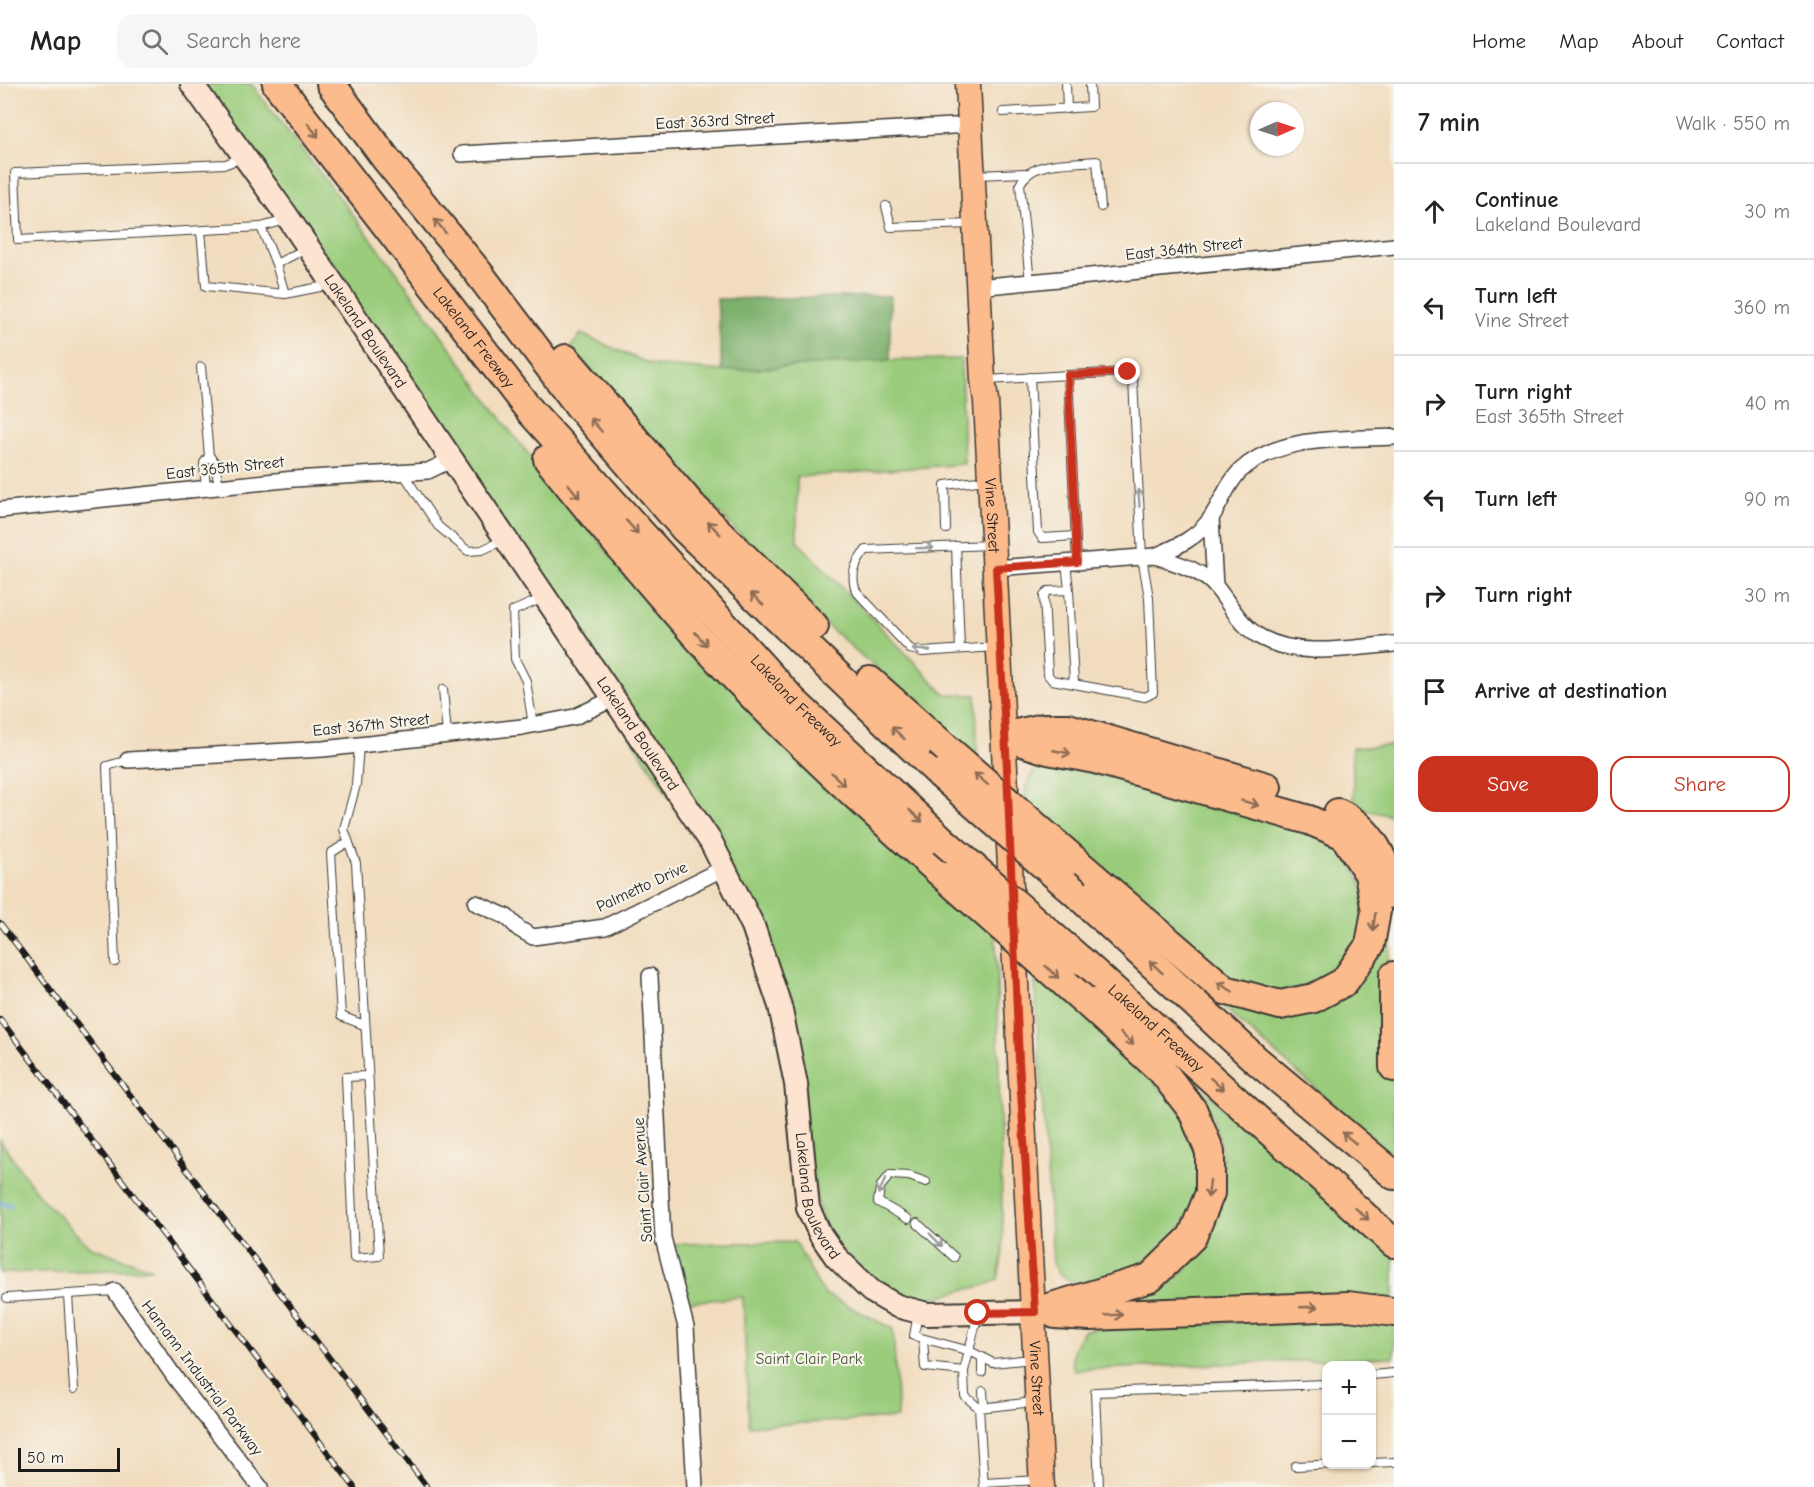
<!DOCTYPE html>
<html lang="en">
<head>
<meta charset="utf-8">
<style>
  body { margin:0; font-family:"Comic Neue",sans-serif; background:#f6f6f6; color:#222 }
  .controls { position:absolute; right:18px; bottom:18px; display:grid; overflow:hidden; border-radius:12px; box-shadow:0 2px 4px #0004 }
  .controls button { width:54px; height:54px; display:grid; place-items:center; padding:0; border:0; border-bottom:2px solid #e0e0e0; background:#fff; color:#222; font:30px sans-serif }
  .compass { position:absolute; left:1250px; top:18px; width:54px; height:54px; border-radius:50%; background:#fff; box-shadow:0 2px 4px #0004; rotate:87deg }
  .scale { position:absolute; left:18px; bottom:15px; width:102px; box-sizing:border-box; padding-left:6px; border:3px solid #1c1c1c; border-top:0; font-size:16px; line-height:21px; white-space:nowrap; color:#1c1c1c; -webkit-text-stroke:4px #f7f3e8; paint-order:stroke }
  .stop { position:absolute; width:18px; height:18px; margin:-14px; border:4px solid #c8321e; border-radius:50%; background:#fff }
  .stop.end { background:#c8321e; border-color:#fff; box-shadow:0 2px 6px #0008 }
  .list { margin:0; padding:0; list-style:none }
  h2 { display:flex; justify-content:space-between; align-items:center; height:78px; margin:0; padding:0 24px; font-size:26px }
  h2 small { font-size:20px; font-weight:400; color:#767676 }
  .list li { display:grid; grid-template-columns:39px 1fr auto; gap:18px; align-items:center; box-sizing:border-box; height:96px; padding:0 24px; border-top:2px solid #e0e0e0 }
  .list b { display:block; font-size:22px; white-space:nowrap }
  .list p { margin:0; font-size:20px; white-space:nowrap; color:#767676 }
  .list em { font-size:20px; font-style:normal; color:#767676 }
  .actions { display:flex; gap:12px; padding:18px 24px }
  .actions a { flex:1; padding:14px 0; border:2px solid #c8321e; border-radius:18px; text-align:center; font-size:21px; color:#c8321e }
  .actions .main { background:#c8321e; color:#fff }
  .icon { flex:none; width:33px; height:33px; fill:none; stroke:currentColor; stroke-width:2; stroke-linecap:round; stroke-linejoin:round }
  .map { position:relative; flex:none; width:1394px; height:1403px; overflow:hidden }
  header { display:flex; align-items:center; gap:36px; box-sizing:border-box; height:84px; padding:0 30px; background:#fff; border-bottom:2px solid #e0e0e0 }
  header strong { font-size:28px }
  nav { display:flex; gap:33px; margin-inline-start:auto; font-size:21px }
  .search { width:420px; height:54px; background:#f6f6f6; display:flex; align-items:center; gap:15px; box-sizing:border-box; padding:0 21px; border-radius:18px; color:#767676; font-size:22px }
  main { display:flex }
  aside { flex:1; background:#fff }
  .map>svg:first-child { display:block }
</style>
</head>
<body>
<header>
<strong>Map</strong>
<div class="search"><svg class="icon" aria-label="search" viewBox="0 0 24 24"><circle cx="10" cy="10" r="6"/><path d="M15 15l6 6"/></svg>Search here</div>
<nav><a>Home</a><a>Map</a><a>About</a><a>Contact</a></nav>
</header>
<main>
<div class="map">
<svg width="1394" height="1403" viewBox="0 0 1394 1403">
  <rect width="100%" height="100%" fill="#f7f3e8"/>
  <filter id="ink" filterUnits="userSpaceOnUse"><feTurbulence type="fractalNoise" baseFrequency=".0167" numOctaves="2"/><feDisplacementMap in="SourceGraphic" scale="12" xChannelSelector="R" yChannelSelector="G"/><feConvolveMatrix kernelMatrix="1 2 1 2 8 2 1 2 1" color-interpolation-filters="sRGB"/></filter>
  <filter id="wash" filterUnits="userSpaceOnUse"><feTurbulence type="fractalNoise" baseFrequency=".008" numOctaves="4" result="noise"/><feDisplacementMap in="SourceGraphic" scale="24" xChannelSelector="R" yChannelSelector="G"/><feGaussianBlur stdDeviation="1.35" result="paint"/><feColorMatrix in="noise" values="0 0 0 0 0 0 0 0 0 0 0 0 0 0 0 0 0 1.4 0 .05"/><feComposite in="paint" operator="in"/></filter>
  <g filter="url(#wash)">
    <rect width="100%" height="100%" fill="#f1dcbe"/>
    <g fill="#9acc7c" stroke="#5b744c" stroke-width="1.5">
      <path d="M204 0H251L390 179 513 351 607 467 996 852 1003 1169 998 1195C987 1203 972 1204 959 1207 949 1210 937 1214 927 1214 893 1212 850 1180 831 1153 824 1142 820 1126 816 1114L774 873Z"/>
      <path d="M581 250 652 281 722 287 890 276 961 275 964 380 797 393V457L945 610 976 611 977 672 823 538 663 369 571 263Z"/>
      <path d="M1394 661V732L1354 724 1352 664Z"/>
      <path d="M1048 675 1324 750 1346 770 1368 812 1359 861 1331 894 1278 910 1236 901 1024 720C1025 702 1030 683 1048 675Z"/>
      <path d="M1380 851 1391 853 1385 914 1390 990 1394 1004V1074L1207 909 1292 927Z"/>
      <path d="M1034 887 1102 945 1185 1030 1200 1070 1197 1103 1191 1126 1174 1154 1138 1186 1077 1200 1059 1190 1053 1179Z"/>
      <path d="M1183 988 1394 1172V1222L1111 1220C1131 1216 1154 1210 1171 1198 1225 1159 1237 1079 1207 1022 1201 1010 1191 999 1183 988Z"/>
      <path d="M0 1056 40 1113 89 1162 152 1185 0 1189Z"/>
      <path d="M795 1158 823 1209 893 1245 898 1334 749 1342 743 1213 689 1218 670 1160Z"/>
      <path d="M1314 1234 1394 1237V1273L1074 1286C1069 1269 1075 1260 1085 1246Z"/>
    </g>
    <path fill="#7bb06c" stroke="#4c6644" stroke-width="1.5" d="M890 212V276L722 287 717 215Z"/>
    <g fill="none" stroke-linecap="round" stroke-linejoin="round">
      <path stroke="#7babe5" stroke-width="4" d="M0 1119 11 1121"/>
    </g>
  </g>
  <g filter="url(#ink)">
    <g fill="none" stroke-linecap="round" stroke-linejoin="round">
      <defs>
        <g id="lane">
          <path d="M1066 0 1067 25"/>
          <path d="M1003 28 1091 23 1090 0"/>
          <path d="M244 73 226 80 15 89 18 156 261 143 286 136"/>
          <path d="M976 91 1025 89"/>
          <path d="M886 122 891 143 971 140"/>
          <path d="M261 143 276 180"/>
          <path d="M201 147 206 202 285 210 330 201"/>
          <path d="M1030 198 1020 100C1033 75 1071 80 1097 77L1101 123"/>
          <path d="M285 210 276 180 307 164"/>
          <path d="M201 283 209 372"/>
          <path d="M1030 293 1038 448 1042 454 1076 452"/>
          <path d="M987 296 1068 291 1077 478"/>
          <path d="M403 389 438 442 468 467 482 466 504 456"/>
          <path d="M206 405 204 379 209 372 215 378 219 403"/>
          <path d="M946 445 945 401 986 396"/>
          <path d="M991 461 866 466C855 479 850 491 856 507L910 565 922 568 996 563"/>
          <path d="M956 462 960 565"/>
          <path d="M1066 479 1069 506 1048 507 1044 512 1048 591 1052 596 1145 613 1153 609 1149 514 1142 473 1133 296 1128 288 1068 291"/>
          <path d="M1069 506 1074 600"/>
          <path d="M443 605 447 651"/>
          <path d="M533 641 526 597 515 575 513 527 543 514"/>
          <path d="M359 661 356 701 344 745 356 779 379 1172 354 1174 346 993 367 992"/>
          <path d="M348 758 331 769 341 932 364 941"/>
          <path d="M115 878 107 682 128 676"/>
          <path d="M908 1135 878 1118 880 1103 890 1091 909 1092 926 1098"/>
          <path d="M917 1139 954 1173"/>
          <path d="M68 1211 74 1305"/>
          <path d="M7 1214 115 1207"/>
          <path d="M918 1229 914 1252 970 1267 993 1279 1032 1275"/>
          <path d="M923 1255 925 1283 964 1287 965 1312 979 1324"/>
          <path d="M982 1273V1288"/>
          <path d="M964 1287 978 1230"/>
          <path d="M1372 1291 1394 1289"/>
          <path d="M983 1307 984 1322"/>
          <path d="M1372 1379 1394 1378"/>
          <path d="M1295 1382 1337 1380"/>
          <path d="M984 1399 1039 1396"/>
          <path d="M984 1403 979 1324 1034 1318"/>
          <path d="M1099 1403 1095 1308 1326 1300"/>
        </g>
        <g id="street">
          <path d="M462 70 970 41"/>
          <path d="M978 203 1394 162"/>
          <path d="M0 426 294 395 428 387 451 376"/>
          <path d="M1211 434 1215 502"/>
          <path d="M1155 472C1175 479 1202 486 1216 503 1231 521 1240 542 1262 554 1302 575 1352 563 1394 560"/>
          <path d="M996 484 1155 472C1177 463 1198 453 1211 434 1221 419 1227 400 1240 387 1280 350 1344 356 1394 353"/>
          <path d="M128 676 323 665 522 643 574 633 613 615"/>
          <path d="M476 819 507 833 519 845 533 853 605 843 724 784"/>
          <path d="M650 892 663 1154 686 1243 695 1403"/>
          <path d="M115 1207 176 1295 260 1403"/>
        </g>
        <g id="secondary">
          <path id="s1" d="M192 0 285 129 711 758 753 842 780 922 796 1000 808 1124 820 1150 836 1173 871 1207 897 1222 927 1230 1035 1228"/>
        </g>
        <g id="primary">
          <path id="s2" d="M968 0 983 296 986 317 1042 1403"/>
        </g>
        <g id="highway">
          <path id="s3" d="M277 0 531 328 793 617 943 757"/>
          <path d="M331 0 386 75 477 187 580 323 685 445 940 690"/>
          <path d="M566 275 693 423 814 542"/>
          <path d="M548 375C605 446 663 517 725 583 795 657 870 725 945 793"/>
          <path d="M870 597 939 658"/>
          <path d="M1007 652 1044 644H1068L1267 703"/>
          <path d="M1006 653 1048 666 1095 675 1309 736 1344 751 1369 790 1376 827 1370 861 1344 898 1314 914 1280 921 1225 906 1073 775"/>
          <path d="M1338 729C1372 745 1385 776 1394 810"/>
          <path d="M1077 810 1255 975 1394 1091"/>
          <path id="s4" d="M1080 876 1394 1159"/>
          <path d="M1394 892V983"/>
          <path d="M1035 1228 1150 1194 1192 1153 1210 1109V1068L1193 1027 1163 988 1084 916"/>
          <path d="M1055 1230 1090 1232 1348 1222 1394 1228"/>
        </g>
      </defs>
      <use href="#lane" stroke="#3c3934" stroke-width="10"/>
      <use href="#street" stroke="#3c3934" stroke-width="18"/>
      <use href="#secondary" stroke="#3c3934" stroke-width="26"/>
      <use href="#primary" stroke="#3c3934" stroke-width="27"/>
      <use href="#highway" stroke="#3c3934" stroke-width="32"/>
      <use href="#lane" stroke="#fff" stroke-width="8"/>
      <use href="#street" stroke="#fff" stroke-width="15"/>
      <use href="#secondary" stroke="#fde4d1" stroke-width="22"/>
      <use href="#primary" stroke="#fbbb8c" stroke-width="24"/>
      <use href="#highway" stroke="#fbbb8c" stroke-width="28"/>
      <defs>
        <g id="rail">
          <path d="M0 839 427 1403"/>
          <path d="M0 935 354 1403"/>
        </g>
      </defs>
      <use href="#rail" stroke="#1c1c1c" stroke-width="6"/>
      <use href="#rail" stroke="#f7f3e8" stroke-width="4" stroke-dasharray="11" stroke-linecap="butt"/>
      <defs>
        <g id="highway-bridge">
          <path d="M939 658 1073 775"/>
          <path d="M940 690 1077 810"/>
          <path d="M943 757 1080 876"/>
          <path d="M945 793 1084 916"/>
        </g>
      </defs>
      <use href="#highway-bridge" stroke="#3c3934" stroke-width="32" stroke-linecap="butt"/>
      <use href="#highway-bridge" stroke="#fbbb8c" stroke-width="28"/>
    </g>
    <defs><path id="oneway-shaft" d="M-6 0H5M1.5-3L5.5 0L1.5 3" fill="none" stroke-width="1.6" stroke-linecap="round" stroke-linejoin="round" transform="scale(1.5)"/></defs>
    <g stroke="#8c6c54">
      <use href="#oneway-shaft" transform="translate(313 46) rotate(52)"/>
      <use href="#oneway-shaft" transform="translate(440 142) rotate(-129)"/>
      <use href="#oneway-shaft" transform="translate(596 341) rotate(-131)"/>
      <use href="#oneway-shaft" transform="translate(574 407) rotate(51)"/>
      <use href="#oneway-shaft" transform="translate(632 443) rotate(48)"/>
      <use href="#oneway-shaft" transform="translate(714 444) rotate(-135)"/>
      <use href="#oneway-shaft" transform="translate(757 515) rotate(-136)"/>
      <use href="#oneway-shaft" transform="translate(701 555) rotate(48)"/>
      <use href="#oneway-shaft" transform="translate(898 649) rotate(-137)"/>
      <use href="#oneway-shaft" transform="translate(1062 668) rotate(11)"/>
      <use href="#oneway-shaft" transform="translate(838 695) rotate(45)"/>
      <use href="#oneway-shaft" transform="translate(981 695) rotate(-139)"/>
      <use href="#oneway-shaft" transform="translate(1250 719) rotate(16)"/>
      <use href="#oneway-shaft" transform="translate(916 732) rotate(43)"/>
      <use href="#oneway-shaft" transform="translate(1374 838) rotate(99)"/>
      <use href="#oneway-shaft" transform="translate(1156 883) rotate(-137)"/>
      <use href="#oneway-shaft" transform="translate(1052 888) rotate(42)"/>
      <use href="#oneway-shaft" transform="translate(1225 903) rotate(-150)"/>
      <use href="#oneway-shaft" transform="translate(1127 955) rotate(42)"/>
      <use href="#oneway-shaft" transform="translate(1217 1000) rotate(42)"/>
      <use href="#oneway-shaft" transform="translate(1349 1054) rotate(-140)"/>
      <use href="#oneway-shaft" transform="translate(1209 1105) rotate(97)"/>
      <use href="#oneway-shaft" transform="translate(1362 1130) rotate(42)"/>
      <use href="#oneway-shaft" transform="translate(1309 1223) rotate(-2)"/>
      <use href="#oneway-shaft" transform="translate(1114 1231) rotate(-3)"/>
    </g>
    <g stroke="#999">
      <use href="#oneway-shaft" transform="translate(1139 414) rotate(-93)"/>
      <use href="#oneway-shaft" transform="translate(925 464) rotate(-2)"/>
      <use href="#oneway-shaft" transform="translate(921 566) rotate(-176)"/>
      <use href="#oneway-shaft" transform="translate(882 1102) rotate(116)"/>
      <use href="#oneway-shaft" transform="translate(936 1156) rotate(45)"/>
    </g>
  </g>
  <g fill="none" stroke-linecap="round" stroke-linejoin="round" filter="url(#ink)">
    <path stroke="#c8321e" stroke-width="8" d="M978 1229 1035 1228 1019 977 1007 685 996 484 1077 478 1068 291 1128 288"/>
  </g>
  <g text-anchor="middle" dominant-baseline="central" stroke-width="4.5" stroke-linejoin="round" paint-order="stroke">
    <g font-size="16" fill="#1c1c1c" stroke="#f7f3e8">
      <text transform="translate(715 37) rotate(-3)">East 363rd Street</text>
      <text transform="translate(1184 165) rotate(-6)">East 364th Street</text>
      <text stroke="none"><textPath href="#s1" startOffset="302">Lakeland Boulevard</textPath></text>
      <text stroke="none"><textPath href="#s3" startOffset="321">Lakeland Freeway</textPath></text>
      <text transform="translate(225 384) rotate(-6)">East 365th Street</text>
      <text stroke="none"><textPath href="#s2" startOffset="432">Vine Street</textPath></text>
      <text stroke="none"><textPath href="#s3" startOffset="807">Lakeland Freeway</textPath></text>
      <text transform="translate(371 641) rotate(-6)">East 367th Street</text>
      <text stroke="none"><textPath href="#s1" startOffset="788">Lakeland Boulevard</textPath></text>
      <text transform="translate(642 803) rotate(-25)">Palmetto Drive</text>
      <text stroke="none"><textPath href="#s4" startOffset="102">Lakeland Freeway</textPath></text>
      <text transform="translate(643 1096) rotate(-94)">Saint Clair Avenue</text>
      <text stroke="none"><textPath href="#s1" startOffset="1292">Lakeland Boulevard</textPath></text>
      <text transform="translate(202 1294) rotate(53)">Hamann Industrial Parkway</text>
      <text stroke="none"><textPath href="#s2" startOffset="1296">Vine Street</textPath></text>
    </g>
    <g font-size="16" fill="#485a3e" stroke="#f7f3e8">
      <text x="809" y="1275">Saint Clair Park</text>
    </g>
  </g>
</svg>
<div class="controls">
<button>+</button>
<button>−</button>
</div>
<svg class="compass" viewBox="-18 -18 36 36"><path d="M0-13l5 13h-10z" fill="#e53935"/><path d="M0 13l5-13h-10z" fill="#767676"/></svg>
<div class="scale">50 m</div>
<div class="stop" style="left:978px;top:1229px"></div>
<div class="stop end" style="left:1128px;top:288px"></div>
</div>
<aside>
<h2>7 min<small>Walk · 550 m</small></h2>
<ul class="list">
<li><svg class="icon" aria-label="ahead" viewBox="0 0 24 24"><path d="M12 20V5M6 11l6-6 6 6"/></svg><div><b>Continue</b><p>Lakeland Boulevard</p></div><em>30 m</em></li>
<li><svg class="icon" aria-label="left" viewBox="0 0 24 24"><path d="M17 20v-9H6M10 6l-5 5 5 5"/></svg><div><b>Turn left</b><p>Vine Street</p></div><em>360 m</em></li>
<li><svg class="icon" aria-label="right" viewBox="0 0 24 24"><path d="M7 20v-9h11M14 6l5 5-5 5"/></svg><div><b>Turn right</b><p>East 365th Street</p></div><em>40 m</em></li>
<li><svg class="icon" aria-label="left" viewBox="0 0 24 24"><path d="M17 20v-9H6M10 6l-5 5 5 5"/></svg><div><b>Turn left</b></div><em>90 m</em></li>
<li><svg class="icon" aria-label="right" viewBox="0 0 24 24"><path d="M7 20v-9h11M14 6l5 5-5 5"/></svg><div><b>Turn right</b></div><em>30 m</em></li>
<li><svg class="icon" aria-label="arrive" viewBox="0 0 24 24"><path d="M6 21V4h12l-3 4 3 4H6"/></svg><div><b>Arrive at destination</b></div></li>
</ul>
<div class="actions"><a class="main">Save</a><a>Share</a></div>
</aside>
</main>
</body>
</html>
